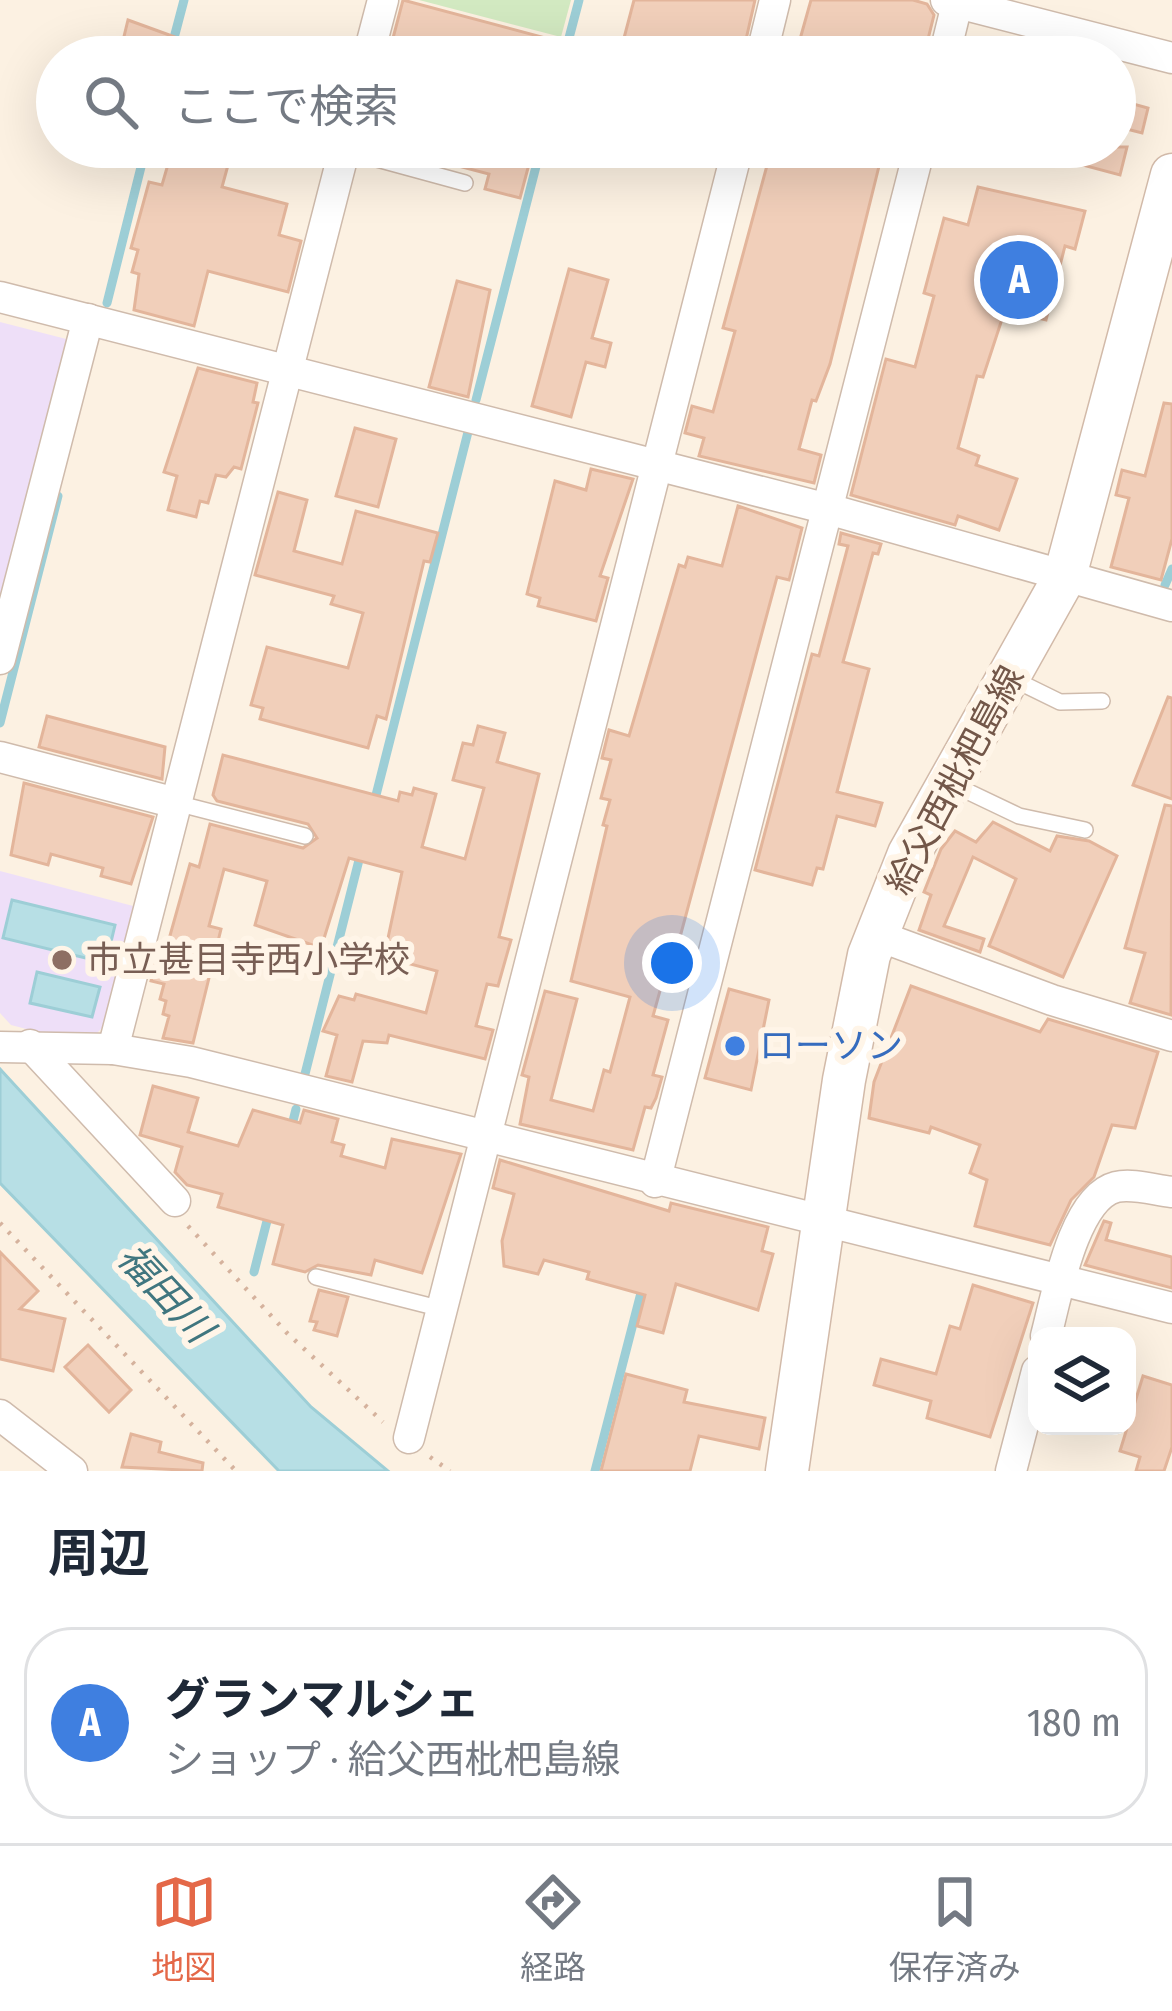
<!DOCTYPE html>
<html lang="ja">
<head>
<meta charset="utf-8">
<style>
  body { margin:0; font-family:"Fira Sans Condensed","Noto Sans JP",sans-serif; background:#f6f6f7; color:#1f2937 }
  .controls { position:absolute; right:36px; bottom:36px; display:grid; overflow:hidden; border-radius:24px; box-shadow:0 12px 48px #0002 }
  .controls button { width:108px; height:108px; display:grid; place-items:center; padding:0; border:0; border-bottom:3px solid #e0e1e3; background:#fff; color:#1f2937; font:60px sans-serif }
  .you { position:absolute; left:672px; top:963px; width:42px; height:42px; margin:-30px; border:9px solid #fff; border-radius:50%; background:#1a73e8; box-shadow:0 0 0 18px #1a73e833 }
  .badge { display:grid; place-items:center; width:78px; height:78px; border-radius:50%; background:#e46848; color:#fff; font-size:39px; font-weight:700 }
  .pin { position:absolute; translate:-50% -50%; border:6px solid #fff; box-shadow:0 3px 12px #0006 }
  .list { margin:0; padding:0; list-style:none }
  h2 { display:flex; justify-content:space-between; align-items:center; height:156px; margin:0; padding:0 48px; font-size:51px }
  h2 small { font-size:39px; font-weight:400; color:#747a83 }
  .list li { display:grid; grid-template-columns:78px 1fr auto; gap:36px; align-items:center; box-sizing:border-box; height:192px; margin:0 24px 24px; padding:0 24px; border:3px solid #e0e1e3; border-radius:48px }
  .list b { display:block; font-size:45px; white-space:nowrap }
  .list p { margin:0; font-size:39px; white-space:nowrap; color:#747a83 }
  .list em { font-size:39px; font-style:normal; color:#747a83 }
  .icon { flex:none; width:66px; height:66px; fill:none; stroke:currentColor; stroke-width:2; stroke-linecap:round; stroke-linejoin:round }
  .map { position:relative; flex:none; width:1172px; height:1471px; overflow:hidden }
  .search { position:absolute; background:#fff; box-shadow:0 12px 48px #0002; left:36px; right:36px; top:36px; height:132px; display:flex; align-items:center; gap:30px; box-sizing:border-box; padding:0 42px; border-radius:66px; color:#747a83; font-size:45px }
  .sheet { height:372px; background:#fff }
  nav { display:flex; justify-content:space-around; align-items:center; box-sizing:border-box; height:168px; border-top:3px solid #e0e1e3; background:#fff; font-size:33px; color:#747a83 }
  nav a { display:grid; justify-items:center; gap:6px }
  nav .on { color:#e46848 }
  .map>svg:first-child { display:block }
</style>
</head>
<body>
<div class="map">
<svg width="1172" height="1471" viewBox="0 0 1172 1471">
  <rect width="100%" height="100%" fill="#fcf1e2"/>
  <g fill="#eedff8">
    <path d="M0 322 74 341 0 620Z"/>
    <path d="M0 871 137 907 107 1023 96 1034 38 1032 11 1025 0 1013Z"/>
  </g>
  <path fill="#d2e9c1" d="M419 0H571L561 37Z"/>
  <g fill="#b7dfe5" stroke="#9dced6" stroke-width="3">
    <path d="M12 900 115 925 106 963 3 938Z"/>
    <path d="M37 972 100 987 92 1017 30 1003Z"/>
    <path d="M0 1069 311 1407 388 1471H279L0 1183Z"/>
  </g>
  <g fill="none" stroke-linecap="round" stroke-linejoin="round">
    <g stroke="#9dced6" stroke-width="9">
      <path d="M169 57 184 0"/>
      <path d="M564 57 579 0"/>
      <path d="M107 303 146 147"/>
      <path d="M476 400 541 147"/>
      <path d="M1165 585 1172 569"/>
      <path d="M0 723 58 496"/>
      <path d="M373 807 468 432"/>
      <path d="M305 1074 361 852"/>
      <path d="M290 1133 296 1109"/>
      <path d="M254 1272 269 1213"/>
      <path d="M595 1471 643 1285"/>
    </g>
  </g>
  <g fill="#f1cfba" stroke="#e3b59b" stroke-width="3">
    <path d="M403 0 587 49 586 57H466L393 38Z"/>
    <path d="M634 0H755L742 57 687 47 686 57H619Z"/>
    <path d="M811 0H913L927 4 934 15 927 43 914 40 909 57H795Z"/>
    <path d="M128 20 208 49 207 57H119Z"/>
    <path d="M1115 99 1148 108 1142 133 1115 126Z"/>
    <path d="M173 147H233L222 187 287 204 279 235 301 241 288 292 208 271 194 326 134 310 139 274 132 272 138 250 131 248 149 182 162 185Z"/>
    <path d="M417 147H508L532 153 520 198 485 189 489 174 416 155Z"/>
    <path d="M772 147 833 154 835 147 883 150 830 364 816 401 812 400 799 449 821 455 814 483 699 456 704 438 685 433 692 406 713 412 735 331 723 328Z"/>
    <path d="M1046 147H1127L1120 175 1045 155Z"/>
    <path d="M978 187 1085 211 1075 249 1065 246 1046 320 1005 310 983 377 977 376 958 448 979 456 976 465 1017 479 999 530 958 516 955 525 851 495 886 359 915 367 934 296 924 293 944 218 968 225Z"/>
    <path d="M569 269 608 280 592 338 611 343 605 367 586 362 571 417 532 406Z"/>
    <path d="M457 281 490 290 468 397 429 387Z"/>
    <path d="M198 368 257 383 253 402 258 403 241 469 234 467 226 477 216 475 208 503 200 501 196 517 168 510 177 476 164 472Z"/>
    <path d="M1164 403 1172 404V539L1161 580 1111 567 1129 498 1116 495 1122 470 1145 476Z"/>
    <path d="M355 428 396 439 378 507 336 496Z"/>
    <path d="M591 469 633 479 600 576 608 578 596 621 538 606 540 598 527 594 555 481 586 490Z"/>
    <path d="M278 492 307 500 294 551 342 564 356 511 438 533 430 562 424 561 386 719 377 716 368 748 260 719 263 708 251 705 267 647 348 668 363 613 331 604 334 596 255 575Z"/>
    <path d="M738 506 802 528 789 580 777 577 676 952 671 951 653 1016 668 1020 653 1075 662 1077 656 1098 651 1108 645 1107 633 1150 520 1124 529 1077 522 1075 545 991 577 999 551 1100 593 1111 604 1070 610 1072 630 997 571 981 607 826 603 825 610 800 601 798 611 760 602 758 609 730 629 736 679 565 685 567 688 557 722 566Z"/>
    <path d="M841 533 881 544 878 554 873 553 843 662 869 669 837 792 882 803 875 826 837 816 823 869 817 868 812 885 755 870 812 654 819 656 848 546 839 544Z"/>
    <path d="M1168 697 1172 698V799L1133 785Z"/>
    <path d="M47 716 165 747 162 779 39 747Z"/>
    <path d="M478 726 505 733 497 762 539 774 499 937 511 940 498 986 487 984 476 1026 493 1030 485 1059 389 1035 387 1043 363 1041 352 1082 326 1076 337 1035 323 1031 339 996 354 1000 356 994 426 1013 437 971 384 957 402 872 349 858 321 948 255 925 267 881 224 869 209 926 221 929 193 1043 163 1038 169 1016 163 1014 166 1001 160 999 164 984 151 981 159 948 166 950 190 864 199 867 210 824 303 848 317 838 308 824 217 801 213 795 223 755 398 801 400 792 412 795 414 788 436 794 422 847 465 859 484 788 453 780 463 743 473 745Z"/>
    <path d="M24 783 153 817 131 884 101 876 103 868 51 854 48 865 11 855Z"/>
    <path d="M1165 805 1172 806 1171 1015 1130 1003 1145 953 1125 948Z"/>
    <path d="M993 822 1050 851 1057 836 1089 841 1117 856 1063 977 989 946 1016 879 973 857 944 926 984 939 980 952 919 930 931 895 924 892 941 849 955 831 976 842Z"/>
    <path d="M911 986 1040 1032 1048 1019 1158 1052 1135 1128 1112 1125 1094 1177 1071 1200 1050 1245 975 1226 987 1180 970 1173 980 1145 931 1127 929 1133 869 1118 874 1082Z"/>
    <path d="M729 989 769 1000 751 1090 705 1078Z"/>
    <path d="M153 1086 198 1098 188 1132 238 1146 253 1110 300 1123 304 1110 338 1119 332 1142 344 1145 341 1156 385 1168 392 1139 461 1154 422 1273 375 1260 371 1275 318 1265 305 1272 273 1264 283 1225 218 1207 222 1194 187 1185 175 1172 182 1147 140 1135Z"/>
    <path d="M500 1160 669 1211 671 1203 768 1227 762 1251 773 1254 758 1310 676 1284 663 1333 637 1326 645 1295 587 1279 589 1272 544 1260 538 1274 504 1266 502 1241 514 1194 493 1188Z"/>
    <path d="M1104 1221 1111 1223 1106 1240 1172 1257V1288L1085 1265Z"/>
    <path d="M0 1252 38 1291 20 1309 65 1319 53 1371 0 1359Z"/>
    <path d="M973 1285 1033 1303 990 1437 927 1418 931 1401 874 1385 881 1359 936 1374 950 1326 960 1329Z"/>
    <path d="M319 1290 348 1297 337 1336 314 1330 317 1322 310 1321Z"/>
    <path d="M88 1345 131 1390 109 1412 65 1367Z"/>
    <path d="M626 1374 687 1390 684 1402 765 1418 759 1449 699 1436 690 1471H601Z"/>
    <path d="M1143 1376 1172 1385V1447L1164 1471H1136L1140 1457 1120 1451Z"/>
    <path d="M131 1434 161 1442 159 1452 203 1463 202 1471 122 1467Z"/>
  </g>
  <g fill="none" stroke-linecap="round" stroke-linejoin="round">
    <defs>
      <g id="lane">
        <path d="M344 150 465 183"/>
        <path d="M1009 677 1060 702 1102 701"/>
        <path d="M952 784 1019 816 1085 830"/>
        <path d="M176 803 305 836"/>
        <path d="M316 1277 442 1309"/>
      </g>
      <g id="street">
        <path d="M946 0 1172 58"/>
        <path d="M368 57 383 0"/>
        <path d="M761 57 775 0"/>
        <path d="M944 57 958 0"/>
        <path d="M0 297 828 509 1172 606"/>
        <path d="M0 659 88 319"/>
        <path d="M0 757 176 803"/>
        <path d="M876 935 1052 1000 1172 1036"/>
        <path d="M30 1045 175 1201"/>
        <path d="M0 1047 113 1049 191 1062 1172 1308"/>
        <path d="M113 1049 345 147"/>
        <path d="M655 1182 920 147"/>
        <path d="M1046 1336C1056 1299 1073 1198 1116 1187 1132 1183 1155 1190 1172 1192"/>
        <path d="M0 1415 72 1471"/>
        <path d="M409 1438 738 147"/>
        <path d="M1011 1471 1037 1371"/>
      </g>
      <path id="secondary" d="M787 1471 844 1080 869 955 909 854 1065 576 1172 175"/>
    </defs>
    <use href="#lane" stroke="#cfbbac" stroke-width="18"/>
    <use href="#street" stroke="#cfbbac" stroke-width="33"/>
    <use href="#secondary" stroke="#d2baa9" stroke-width="45"/>
    <g stroke="#d5b29d" stroke-width="4.5" stroke-dasharray="3 9" stroke-linecap="butt">
      <path d="M0 1223 236 1471"/>
      <path d="M188 1226 287 1333 383 1422"/>
      <path d="M430 1457 450 1471"/>
    </g>
    <use href="#lane" stroke="#fff" stroke-width="15"/>
    <use href="#street" stroke="#fff" stroke-width="30"/>
    <use href="#secondary" stroke="#fff" stroke-width="42"/>
  </g>
  <circle fill="#8d6e63" stroke="#fff5e8" stroke-width="4.5" cx="62" cy="960" r="12"/>
  <circle fill="#3f7fe0" stroke="#fff5e8" stroke-width="4.5" cx="735" cy="1046" r="12"/>
  <g text-anchor="middle" dominant-baseline="central" stroke-width="12" stroke-linejoin="round" paint-order="stroke">
    <g font-size="36" fill="#735749" stroke="#fff5e8">
      <text transform="translate(955 780) rotate(-62)">給父西枇杷島線</text>
    </g>
    <g font-size="36" fill="#785e54" stroke="#fff5e8" text-anchor="start">
      <text x="86" y="960">市立甚目寺西小学校</text>
    </g>
    <g font-size="36" fill="#366cbe" stroke="#fff5e8" text-anchor="start">
      <text x="759" y="1046">ローソン</text>
    </g>
    <g font-size="39" font-style="italic" fill="#40767f" stroke="#fff5e8">
      <text transform="translate(165 1293) rotate(47)">福田川</text>
    </g>
  </g>
</svg>
<div class="controls">
<button><svg class="icon" aria-label="layers" viewBox="0 0 24 24"><path d="M12 4l9 5-9 5-9-5zM3 14l9 5 9-5"/></svg></button>
</div>
<div class="you"></div>
<div class="pin badge" style="left:1019px;top:280px;background:#3f7fe0">A</div>
<div class="search"><svg class="icon" aria-label="search" viewBox="0 0 24 24"><circle cx="10" cy="10" r="6"/><path d="M15 15l6 6"/></svg>ここで検索</div>
</div>
<section class="sheet">
<h2>周辺<small></small></h2>
<ul class="list">
<li><span class="badge" style="background:#3f7fe0">A</span><div><b>グランマルシェ</b><p>ショップ · 給父西枇杷島線</p></div><em>180 m</em></li>
</ul>
</section>
<nav>
<a class="on"><svg class="icon" aria-label="map" viewBox="0 0 24 24"><path d="M3 6l6-2 6 2 6-2v14l-6 2-6-2-6 2zM9 4v14M15 6v14"/></svg>地図</a>
<a><svg class="icon" aria-label="directions" viewBox="0 0 24 24"><path d="M12 3l9 9-9 9-9-9zM9 14v-3h6M13 9l2 2-2 2"/></svg>経路</a>
<a><svg class="icon" aria-label="saved" viewBox="0 0 24 24"><path d="M7 4h10v16l-5-4-5 4z"/></svg>保存済み</a>
</nav>
</body>
</html>
